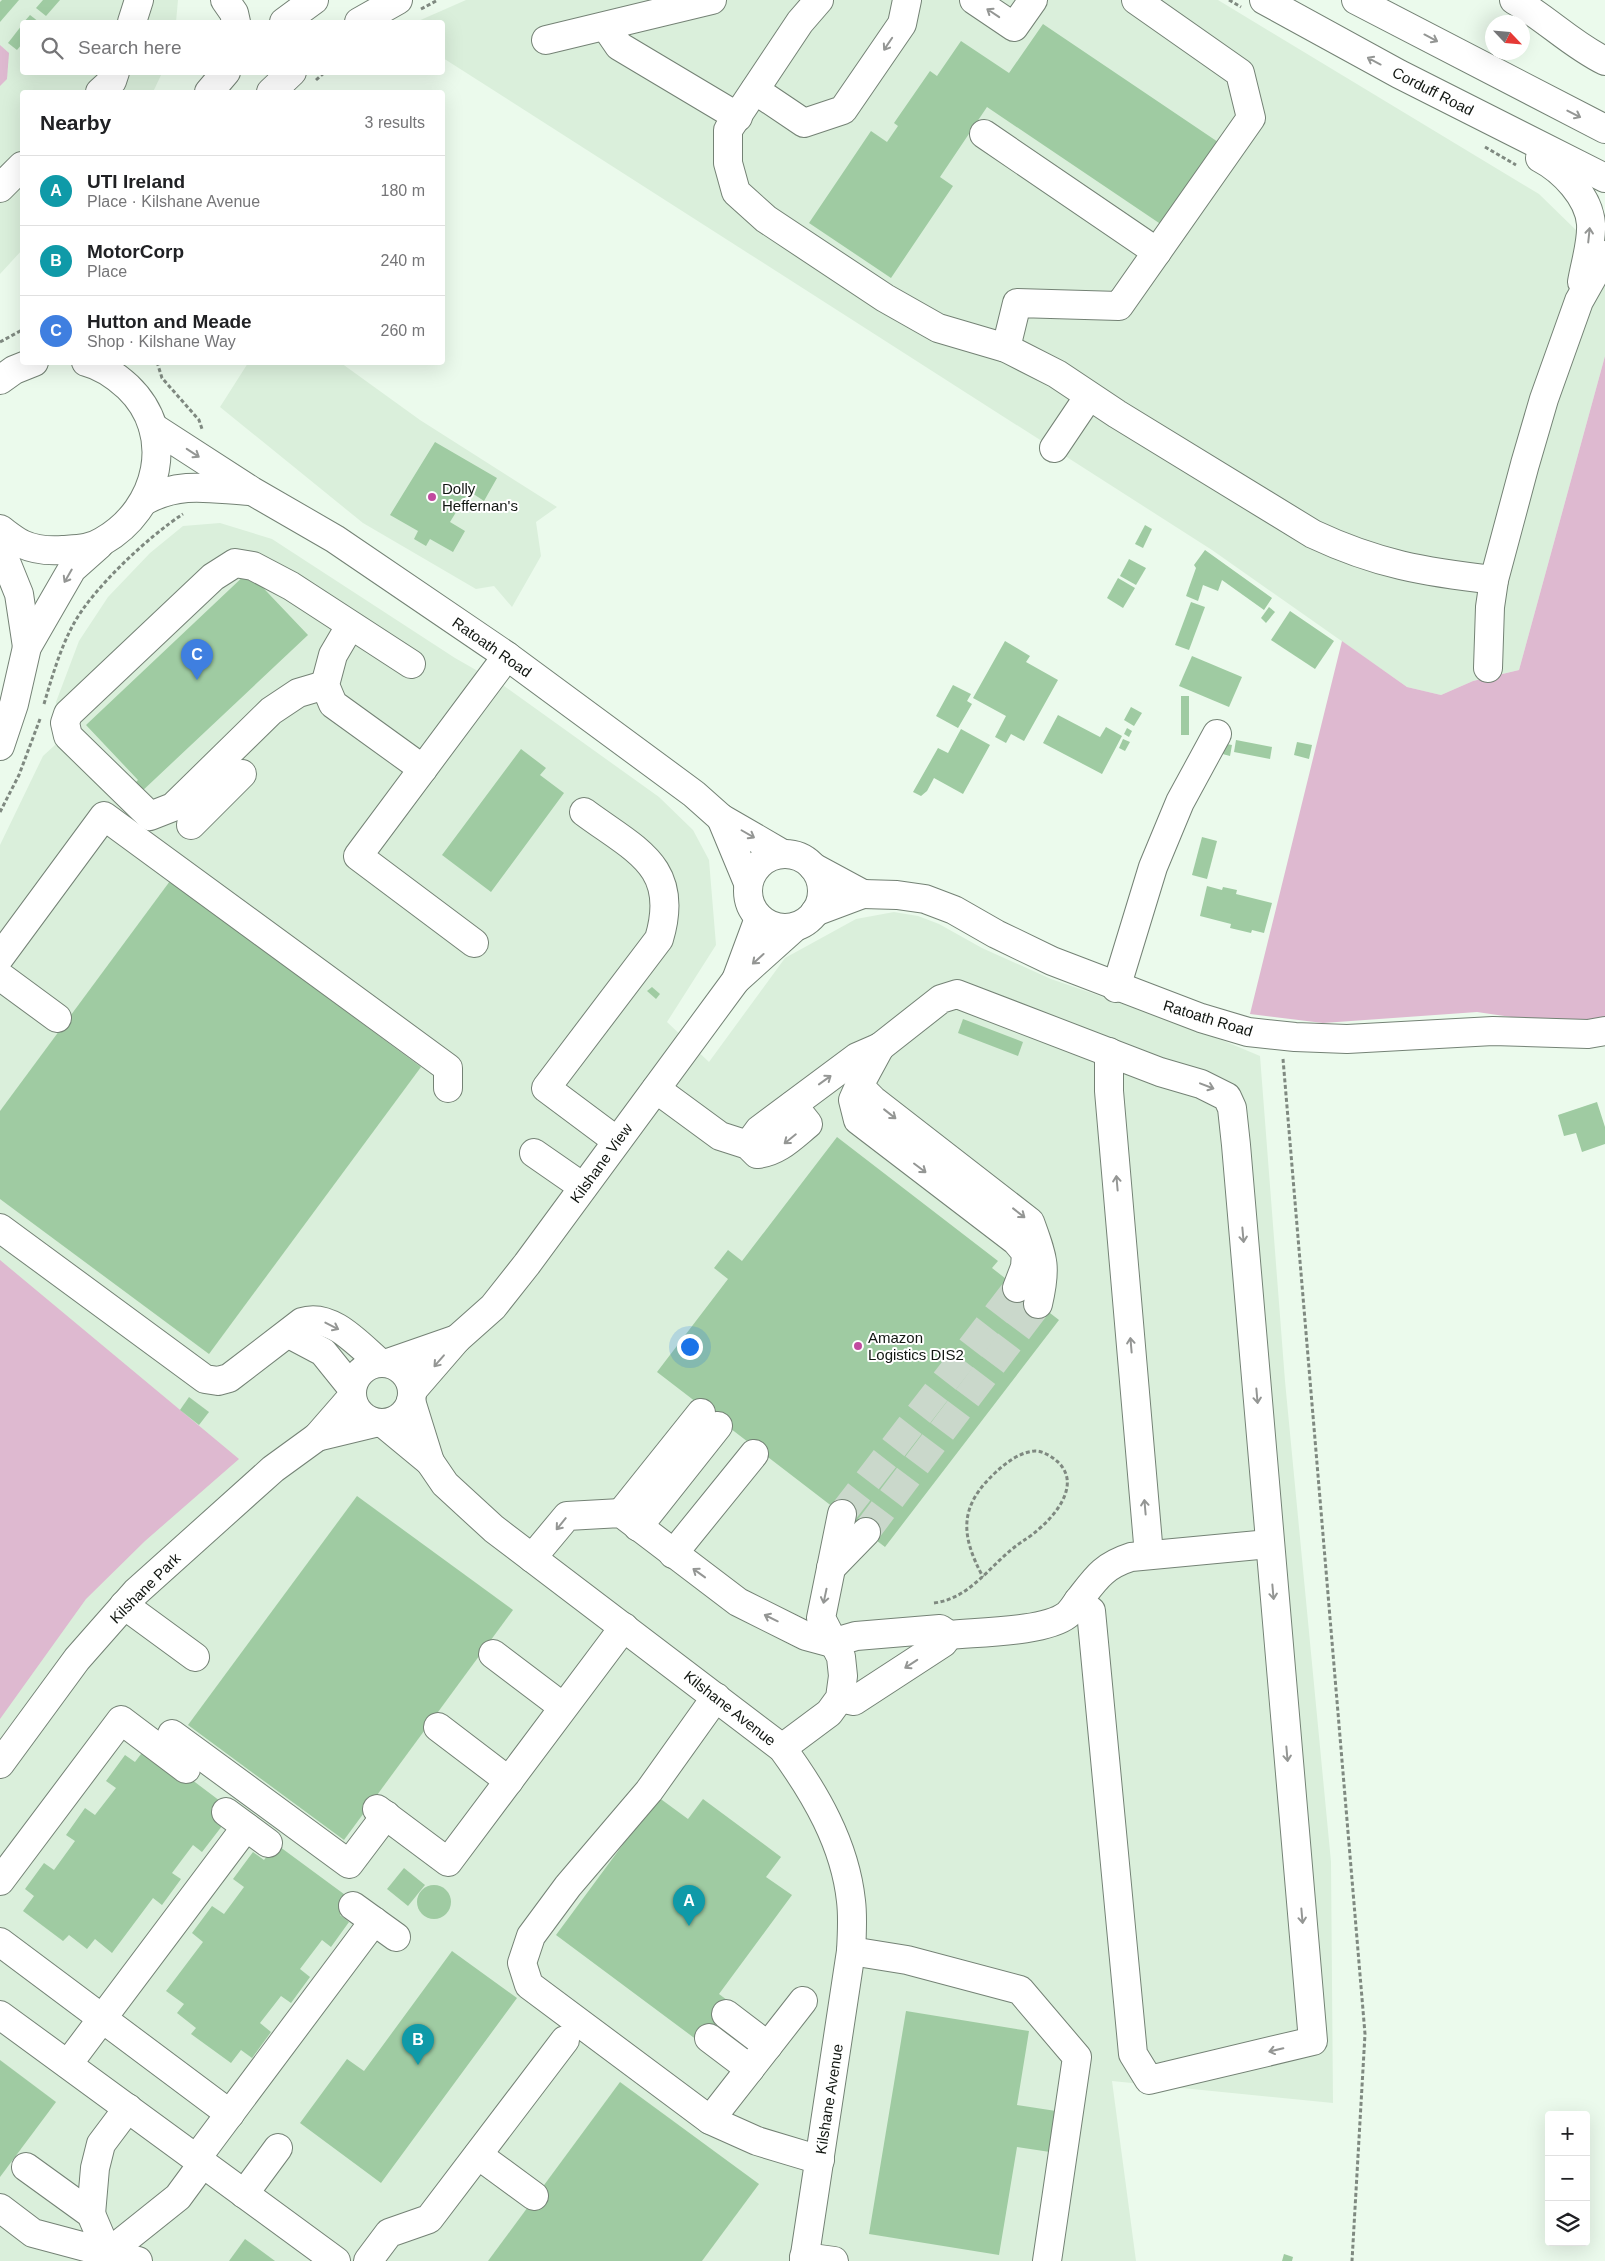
<!DOCTYPE html>
<html lang="en">
<head>
<meta charset="utf-8">
<style>
  body { margin:0; font-family:Helvetica,sans-serif; background:#f2f2f2; color:#202124 }
  .controls { position:absolute; right:15px; bottom:15px; display:grid; overflow:hidden; border-radius:5px; box-shadow:0 5px 20px #0002 }
  .controls button { width:45px; height:45px; display:grid; place-items:center; padding:0; border:0; border-bottom:1px solid #e0e0e0; background:#fff; color:#202124; font:25px sans-serif }
  .compass { position:absolute; left:1485px; top:15px; width:45px; height:45px; border-radius:50%; background:#fff; box-shadow:0 5px 20px #0002; rotate:116deg }
  .you { position:absolute; left:689px; top:1346px; width:18px; height:18px; margin:-12px; border:4px solid #fff; border-radius:50%; background:#1a73e8; box-shadow:0 0 0 8px #1a73e833 }
  .badge { display:grid; place-items:center; width:32px; height:32px; border-radius:50%; background:#c14a9f; color:#fff; font-size:16px; font-weight:700 }
  .pin { position:absolute; translate:-50% -41px; filter:drop-shadow(0 1px 2px #0008) }
  .pin::after { content:''; position:absolute; top:26px; width:18px; height:15px; background:inherit; clip-path:polygon(0 0,100% 0,50% 100%) }
  .list { margin:0; padding:0; list-style:none }
  h2 { display:flex; justify-content:space-between; align-items:center; height:65px; margin:0; padding:0 20px; font-size:21px }
  h2 small { font-size:16px; font-weight:400; color:#757577 }
  .list li { display:grid; grid-template-columns:32px 1fr auto; gap:15px; align-items:center; box-sizing:border-box; height:70px; padding:0 20px; border-top:1px solid #e0e0e0 }
  .list b { display:block; font-size:19px; white-space:nowrap }
  .list p { margin:0; font-size:16px; white-space:nowrap; color:#757577 }
  .list em { font-size:16px; font-style:normal; color:#757577 }
  .icon { flex:none; width:28px; height:28px; fill:none; stroke:currentColor; stroke-width:2; stroke-linecap:round; stroke-linejoin:round }
  .map { position:relative; flex:none; width:1605px; height:2261px; overflow:hidden }
  .search { position:absolute; background:#fff; box-shadow:0 5px 20px #0002; left:20px; top:20px; width:425px; height:55px; display:flex; align-items:center; gap:12px; box-sizing:border-box; padding:0 18px; border-radius:5px; color:#757577; font-size:19px }
  .panel { position:absolute; background:#fff; box-shadow:0 5px 20px #0002; left:20px; top:90px; width:425px; height:275px; border-radius:5px }
  .map>svg:first-child { display:block }
</style>
</head>
<body>
<div class="map">
<svg width="1605" height="2261" viewBox="0 0 1605 2261">
  <rect width="100%" height="100%" fill="#ebfaec"/>
  <g fill="#daefdb">
    <path d="M0 0H178L176 22H22V72L162 73 153 92H22V250L0 274Z"/>
    <path d="M466 0H1218L1539 194 1578 232 1605 243V356L1519 670 1473 681 1441 695 1407 687 1212 550 443 58 442 22H416Z"/>
    <path d="M248 363H341L420 420 557 507 536 522 541 556 512 607 494 586 476 589 363 523 220 407Z"/>
    <path d="M220 523 272 539 455 658 504 686 659 797 693 830 709 860 716 945 667 1022 709 1062 785 958 856 919 894 912 918 916 939 924 982 948 1051 979 1193 1028 1260 1056 1285 1381 1331 1862 1333 2103 1112 2081 1136 2261H0V845L43 756 55 745 56 702 79 641 108 597 150 553 183 526Z"/>
  </g>
  <g fill="#deb9d0">
    <path d="M0 45 9 53 7 79 0 86Z"/>
    <path d="M1605 356V1021L1573 1026 1477 1012 1323 1023 1250 1014 1342 641 1407 687 1441 695 1473 681 1519 670Z"/>
    <path d="M0 1260 239 1459 145 1541 86 1599 0 1719Z"/>
  </g>
  <g fill="#9fcba2">
    <path d="M2 0H19L0 22V2Z"/>
    <path d="M43 0H60L46 16 36 8Z"/>
    <path d="M30 15 39 22H24Z"/>
    <path d="M1043 24 1218 142 1162 225 987 107 940 177 953 186 891 278 809 223 871 131 887 142 898 126 894 123 930 71 937 76 961 41 1009 73Z"/>
    <path d="M22 25V44L17 50 8 43Z"/>
    <path d="M435 442 497 478 484 501 469 491 450 522 465 531 453 552 430 539 426 546 414 539 418 531 390 515Z"/>
    <path d="M1145 525 1152 529 1143 548 1135 544Z"/>
    <path d="M1205 550 1272 598 1264 610 1222 580 1218 591 1203 585 1198 601 1186 596 1196 568 1194 565Z"/>
    <path d="M1129 559 1146 568 1136 585 1120 576Z"/>
    <path d="M248 572 308 635 139 794 132 786 138 780 86 725Z"/>
    <path d="M1118 578 1135 588 1123 608 1107 598Z"/>
    <path d="M1191 602 1205 607 1189 650 1175 645Z"/>
    <path d="M1269 607 1275 612 1266 623 1261 618Z"/>
    <path d="M1290 611 1334 641 1315 669 1271 640Z"/>
    <path d="M1005 641 1030 656 1026 662 1058 680 1024 741 1011 734 1006 743 995 737 1006 716 973 698Z"/>
    <path d="M1192 656 1242 677 1229 707 1179 686Z"/>
    <path d="M953 685 971 694 967 701 972 704 958 728 936 716Z"/>
    <rect x="1181" y="696" width="8" height="39"/>
    <path d="M1131 707 1142 713 1134 726 1124 720Z"/>
    <path d="M1058 715 1100 737 1106 727 1122 736 1102 774 1043 743Z"/>
    <path d="M1127 728 1132 731 1129 737 1124 734Z"/>
    <path d="M961 729 990 745 963 794 934 778 927 791 921 796 913 792 938 748 948 753Z"/>
    <path d="M1123 739 1130 742 1125 751 1119 748Z"/>
    <path d="M1236 740 1272 747 1270 759 1234 752Z"/>
    <path d="M1297 742 1312 745 1309 759 1294 755Z"/>
    <path d="M1221 743 1232 745 1230 756 1219 753Z"/>
    <path d="M521 749 546 768 540 775 564 793 491 892 442 855Z"/>
    <path d="M1202 837 1217 841 1207 879 1192 875Z"/>
    <path d="M170 881 421 1067 209 1354 0 1199V1111Z"/>
    <path d="M1207 886 1222 890 1223 887 1237 890 1236 894 1272 903 1264 933 1252 930 1251 933 1230 928 1231 924 1200 916Z"/>
    <path d="M652 987 660 994 656 999 647 991Z"/>
    <path d="M963 1019 1023 1042 1018 1056 958 1033Z"/>
    <path d="M1597 1102 1605 1127V1144L1582 1152 1576 1133 1564 1136 1558 1115Z"/>
    <path d="M837 1137 998 1261 992 1268 1059 1320 885 1547 657 1372 728 1279 714 1268 728 1250 742 1261Z"/>
    <path d="M189 1397 209 1412 199 1425 180 1410Z"/>
    <path d="M357 1496 513 1610 344 1840 188 1725Z"/>
    <path d="M147 1746 224 1804 213 1819 222 1826 202 1852 193 1845 172 1873 181 1879 162 1905 153 1898 112 1953 95 1939 87 1949 69 1935 63 1941 23 1911 34 1896 25 1889 44 1863 54 1870 75 1841 66 1835 85 1808 95 1815 116 1788 106 1781 125 1755 135 1762Z"/>
    <path d="M658 1797 688 1819 703 1799 781 1857 766 1877 792 1895 719 1994 731 2003 701 2043 556 1935Z"/>
    <path d="M276 1844 352 1900 340 1915 349 1922 331 1947 322 1940 300 1969 310 1977 291 2003 281 1996 260 2023 271 2032 252 2058 241 2050 231 2063 191 2034 196 2028 177 2013 184 2004 166 1991 203 1942 192 1933 212 1906 224 1914 244 1887 233 1879 253 1852 264 1860Z"/>
    <path d="M404 1868 425 1885 408 1906 387 1889Z"/>
    <circle cx="434" cy="1902" r="17"/>
    <path d="M452 1951 517 1998 381 2183 300 2123 347 2059 364 2071Z"/>
    <path d="M906 2011 1029 2031 1017 2105 1056 2111 1050 2152 1017 2147 999 2255 869 2234Z"/>
    <path d="M0 2060 56 2102 0 2177Z"/>
    <path d="M620 2082 759 2184 702 2261H488Z"/>
    <path d="M245 2239 275 2261H229Z"/>
    <path d="M1284 2254 1293 2257 1292 2261H1282Z"/>
  </g>
  <g fill="none" stroke-linecap="round" stroke-linejoin="round">
    <g stroke="#cad8cb" stroke-width="28" stroke-dasharray="28 14" stroke-linecap="butt">
      <path d="M842 1514 1017 1288"/>
      <path d="M866 1532 1038 1304"/>
    </g>
    <defs>
      <g id="minor">
        <path d="M225 0 234 13 236 22"/>
        <path d="M819 0 800 22 728 130V163L736 192 766 219 885 298 938 328 1006 348 1057 374 1117 414 1313 534C1377 564 1424 572 1494 580"/>
        <path d="M974 0 1014 27 1033 0"/>
        <path d="M1264 0 1399 74 1605 178"/>
        <path d="M1356 0 1605 129"/>
        <path d="M1514 0C1546 18 1572 45 1605 61"/>
        <path d="M132 22 139 0"/>
        <path d="M284 22 314 0"/>
        <path d="M359 22 398 0"/>
        <path d="M606 27 619 46 738 117"/>
        <path d="M546 40 712 0"/>
        <path d="M755 90 804 123 843 110 902 24 907 0"/>
        <path d="M100 92 112 81 115 72"/>
        <path d="M209 92 226 72"/>
        <path d="M271 92 292 72"/>
        <path d="M984 134 1157 252"/>
        <path d="M1540 158C1563 170 1589 197 1591 224 1592 243 1585 264 1582 282"/>
        <path d="M0 188 22 166"/>
        <path d="M1006 348 1017 303 1119 306 1251 118 1240 73 1136 0"/>
        <path d="M0 380 14 370 34 362"/>
        <path d="M153 427 252 491 335 539 507 656 694 794 721 818"/>
        <path d="M1054 448 1089 396"/>
        <path d="M146 500C182 481 211 489 250 491"/>
        <path d="M0 529C7 534 14 540 22 544 35 550 49 551 63 550 77 549 91 549 103 541 159 509 177 434 128 387 116 376 102 366 86 362"/>
        <path d="M0 547 19 594 27 647"/>
        <path d="M350 626 333 655 325 685 333 704 423 769"/>
        <path d="M1488 668 1490 607 1494 580 1525 464 1544 399 1579 301 1605 255"/>
        <path d="M325 685 298 693 271 711 173 807 150 816 68 736 65 723 68 714 213 577 235 563 253 566 291 586 411 664"/>
        <path d="M0 746 14 704 27 647 72 569 99 545"/>
        <path d="M584 812C635 850 681 866 659 939L546 1088 617 1141"/>
        <path d="M191 825 242 774"/>
        <circle cx="785" cy="891" r="37"/>
        <path d="M813 867 863 894 815 912"/>
        <path d="M748 883 721 818 783 854"/>
        <path d="M863 894 897 895 925 899 954 910 996 934 1052 961 1201 1018 1248 1032 1295 1037 1347 1039 1493 1031 1588 1034 1605 1031"/>
        <path d="M759 918 736 980 795 927"/>
        <path d="M474 943 358 856 507 656"/>
        <path d="M0 957 104 816 448 1068V1088"/>
        <path d="M0 976 57 1018"/>
        <path d="M1116 988 1153 867 1180 802 1217 734"/>
        <path d="M880 1047 861 1082 864 1091 873 1100 1030 1222C1043 1258 1047 1266 1038 1304"/>
        <path d="M1109 1052V1091L1149 1555"/>
        <path d="M861 1082 853 1100 858 1120 1016 1241 1026 1253 1025 1267 1017 1288"/>
        <path d="M656 1089 720 1136 748 1145 757 1154C778 1152 792 1137 808 1124L793 1105"/>
        <path d="M748 1145 759 1130 857 1057 880 1047 941 999 957 994 1160 1072 1201 1084 1227 1097 1232 1108 1236 1145 1313 2041 1149 2080 1133 2054 1091 1611 1078 1601"/>
        <path d="M534 1153 583 1187"/>
        <path d="M0 1228 205 1379 218 1381 229 1378 302 1322C331 1312 359 1345 379 1362"/>
        <path d="M289 1334 323 1352 352 1388"/>
        <path d="M457 1339 493 1307 527 1264 736 980"/>
        <circle cx="382" cy="1393" r="30"/>
        <path d="M388 1363 457 1339 412 1391"/>
        <path d="M351 1398 317 1437 375 1423"/>
        <path d="M384 1424 430 1462 411 1401"/>
        <path d="M430 1462 445 1484 494 1529 782 1748C815 1793 845 1844 851 1901 853 1917 852 1934 851 1951L804 2261"/>
        <path d="M621 1513 701 1413"/>
        <path d="M638 1527 718 1426"/>
        <path d="M673 1554 754 1454"/>
        <path d="M532 1558 567 1516 621 1513 738 1602 806 1636 832 1643 856 1636 940 1629 949 1635C978 1632 1045 1632 1067 1615 1072 1611 1075 1605 1079 1600 1096 1578 1103 1566 1131 1557L1269 1544"/>
        <path d="M831 1568 866 1532"/>
        <path d="M124 1605 195 1657"/>
        <path d="M493 1654 563 1707"/>
        <path d="M716 1697 649 1791 568 1886 531 1936 522 1963 529 1985 710 2120 757 2141 820 2160"/>
        <path d="M840 1698 854 1701 943 1643 949 1635"/>
        <path d="M438 1727 509 1781"/>
        <path d="M172 1734 349 1864 386 1815"/>
        <path d="M782 1748 829 1713 840 1698 843 1676 841 1657 821 1618 842 1514"/>
        <path d="M0 1764 77 1659 136 1592 273 1469 317 1437"/>
        <path d="M377 1809 448 1862 624 1627"/>
        <path d="M226 1812 268 1843"/>
        <path d="M0 1881 121 1720 186 1769"/>
        <path d="M353 1906 396 1937"/>
        <path d="M0 1942 230 2114"/>
        <path d="M851 1951 907 1960 1020 1990 1077 2057 1047 2261"/>
        <path d="M726 2014 768 2046"/>
        <path d="M0 2015 336 2261"/>
        <path d="M709 2038 750 2069"/>
        <path d="M68 2064 246 1827"/>
        <path d="M710 2120 803 2001"/>
        <path d="M478 2155 534 2196"/>
        <path d="M196 2159 374 1921"/>
        <path d="M26 2167 91 2214 111 2261"/>
        <path d="M244 2194 278 2148"/>
        <path d="M0 2208 33 2233 138 2261"/>
        <path d="M91 2214 95 2168 101 2144 128 2108"/>
        <path d="M108 2253 178 2197 203 2163"/>
        <path d="M804 2257 834 2261"/>
        <path d="M368 2261 389 2233 429 2219 565 2040"/>
      </g>
    </defs>
    <use href="#minor" stroke="#748275" stroke-width="30"/>
    <g stroke="#7f8980" stroke-width="3" stroke-dasharray="4 2.5" stroke-linecap="butt">
      <path d="M1229 0 1241 7"/>
      <path d="M421 9 438 0"/>
      <path d="M316 80 325 72"/>
      <path d="M1485 147 1516 165"/>
      <path d="M0 342 22 330"/>
      <path d="M157 362 162 378 199 420 202 429"/>
      <path d="M44 704C52 677 60 649 73 625 92 589 149 536 183 514"/>
      <path d="M0 812 19 775 40 719"/>
      <path d="M1283 1059 1365 2034 1352 2261"/>
      <path d="M934 1603C973 1598 992 1561 1023 1541 1044 1528 1086 1489 1058 1462 1052 1457 1044 1451 1035 1451 1020 1452 1007 1462 996 1472 959 1506 960 1534 983 1577"/>
    </g>
    <use href="#minor" stroke="#fff" stroke-width="28"/>
  </g>
  <defs><path id="oneway-shaft" d="M-6 0H5M1.5-3L5.5 0L1.5 3" fill="none" stroke-width="1.6" stroke-linecap="round" stroke-linejoin="round" transform="scale(1.25)"/></defs>
  <g stroke="#949694">
    <use href="#oneway-shaft" transform="translate(993 13) rotate(-146)"/>
    <use href="#oneway-shaft" transform="translate(1431 38) rotate(28)"/>
    <use href="#oneway-shaft" transform="translate(888 44) rotate(124)"/>
    <use href="#oneway-shaft" transform="translate(1374 61) rotate(-152)"/>
    <use href="#oneway-shaft" transform="translate(1574 114) rotate(27)"/>
    <use href="#oneway-shaft" transform="translate(1589 235) rotate(-84)"/>
    <use href="#oneway-shaft" transform="translate(193 453) rotate(33)"/>
    <use href="#oneway-shaft" transform="translate(68 576) rotate(120)"/>
    <use href="#oneway-shaft" transform="translate(748 834) rotate(30)"/>
    <use href="#oneway-shaft" transform="translate(758 959) rotate(138)"/>
    <use href="#oneway-shaft" transform="translate(825 1080) rotate(-36)"/>
    <use href="#oneway-shaft" transform="translate(1207 1086) rotate(21)"/>
    <use href="#oneway-shaft" transform="translate(890 1114) rotate(38)"/>
    <use href="#oneway-shaft" transform="translate(790 1139) rotate(141)"/>
    <use href="#oneway-shaft" transform="translate(920 1168) rotate(37)"/>
    <use href="#oneway-shaft" transform="translate(1117 1183) rotate(-95)"/>
    <use href="#oneway-shaft" transform="translate(1019 1213) rotate(38)"/>
    <use href="#oneway-shaft" transform="translate(1243 1235) rotate(85)"/>
    <use href="#oneway-shaft" transform="translate(332 1326) rotate(27)"/>
    <use href="#oneway-shaft" transform="translate(1131 1345) rotate(-95)"/>
    <use href="#oneway-shaft" transform="translate(439 1361) rotate(131)"/>
    <use href="#oneway-shaft" transform="translate(1257 1396) rotate(85)"/>
    <use href="#oneway-shaft" transform="translate(1145 1507) rotate(-95)"/>
    <use href="#oneway-shaft" transform="translate(561 1524) rotate(129)"/>
    <use href="#oneway-shaft" transform="translate(699 1573) rotate(-144)"/>
    <use href="#oneway-shaft" transform="translate(1273 1592) rotate(85)"/>
    <use href="#oneway-shaft" transform="translate(825 1596) rotate(102)"/>
    <use href="#oneway-shaft" transform="translate(771 1618) rotate(-154)"/>
    <use href="#oneway-shaft" transform="translate(911 1664) rotate(147)"/>
    <use href="#oneway-shaft" transform="translate(1287 1754) rotate(85)"/>
    <use href="#oneway-shaft" transform="translate(1302 1916) rotate(85)"/>
    <use href="#oneway-shaft" transform="translate(1276 2050) rotate(167)"/>
  </g>
  <g fill="#c14a9f" stroke="#fff" stroke-width="2">
    <circle cx="432" cy="497" r="5"/>
    <circle cx="858" cy="1346" r="5"/>
  </g>
  <g text-anchor="middle" dominant-baseline="central" stroke-width="4" stroke-linejoin="round" paint-order="stroke">
    <g font-size="15" fill="#111611" stroke="#fff">
      <text transform="translate(1433 91) rotate(27)">Corduff Road</text>
      <text transform="translate(492 647) rotate(35)">Ratoath Road</text>
      <text transform="translate(1208 1018) rotate(17)">Ratoath Road</text>
      <text transform="translate(601 1163) rotate(-54)">Kilshane View</text>
      <text transform="translate(145 1588) rotate(-45)">Kilshane Park</text>
      <text transform="translate(730 1708) rotate(38)">Kilshane Avenue</text>
      <text transform="translate(829 2099) rotate(-81)">Kilshane Avenue</text>
    </g>
    <g font-size="15" fill="#111611" stroke="#fff" text-anchor="start">
      <text x="442" y="488">Dolly<tspan x="442" dy="17">Heffernan's</tspan></text>
      <text x="868" y="1337">Amazon<tspan x="868" dy="17">Logistics DIS2</tspan></text>
    </g>
  </g>
</svg>
<div class="controls">
<button>+</button>
<button>−</button>
<button><svg class="icon" aria-label="layers" viewBox="0 0 24 24"><path d="M12 4l9 5-9 5-9-5zM3 14l9 5 9-5"/></svg></button>
</div>
<svg class="compass" viewBox="-18 -18 36 36"><path d="M0-13l5 13h-10z" fill="#e53935"/><path d="M0 13l5-13h-10z" fill="#757577"/></svg>
<div class="you"></div>
<div class="pin badge" style="left:689px;top:1926px;background:#0f9aa8">A</div>
<div class="pin badge" style="left:418px;top:2065px;background:#0f9aa8">B</div>
<div class="pin badge" style="left:197px;top:680px;background:#3f7fe0">C</div>
<div class="search"><svg class="icon" aria-label="search" viewBox="0 0 24 24"><circle cx="10" cy="10" r="6"/><path d="M15 15l6 6"/></svg>Search here</div>
<section class="panel">
<h2>Nearby<small>3 results</small></h2>
<ul class="list">
<li><span class="badge" style="background:#0f9aa8">A</span><div><b>UTI Ireland</b><p>Place · Kilshane Avenue</p></div><em>180 m</em></li>
<li><span class="badge" style="background:#0f9aa8">B</span><div><b>MotorCorp</b><p>Place</p></div><em>240 m</em></li>
<li><span class="badge" style="background:#3f7fe0">C</span><div><b>Hutton and Meade</b><p>Shop · Kilshane Way</p></div><em>260 m</em></li>
</ul>
</section>
</div>
</body>
</html>
